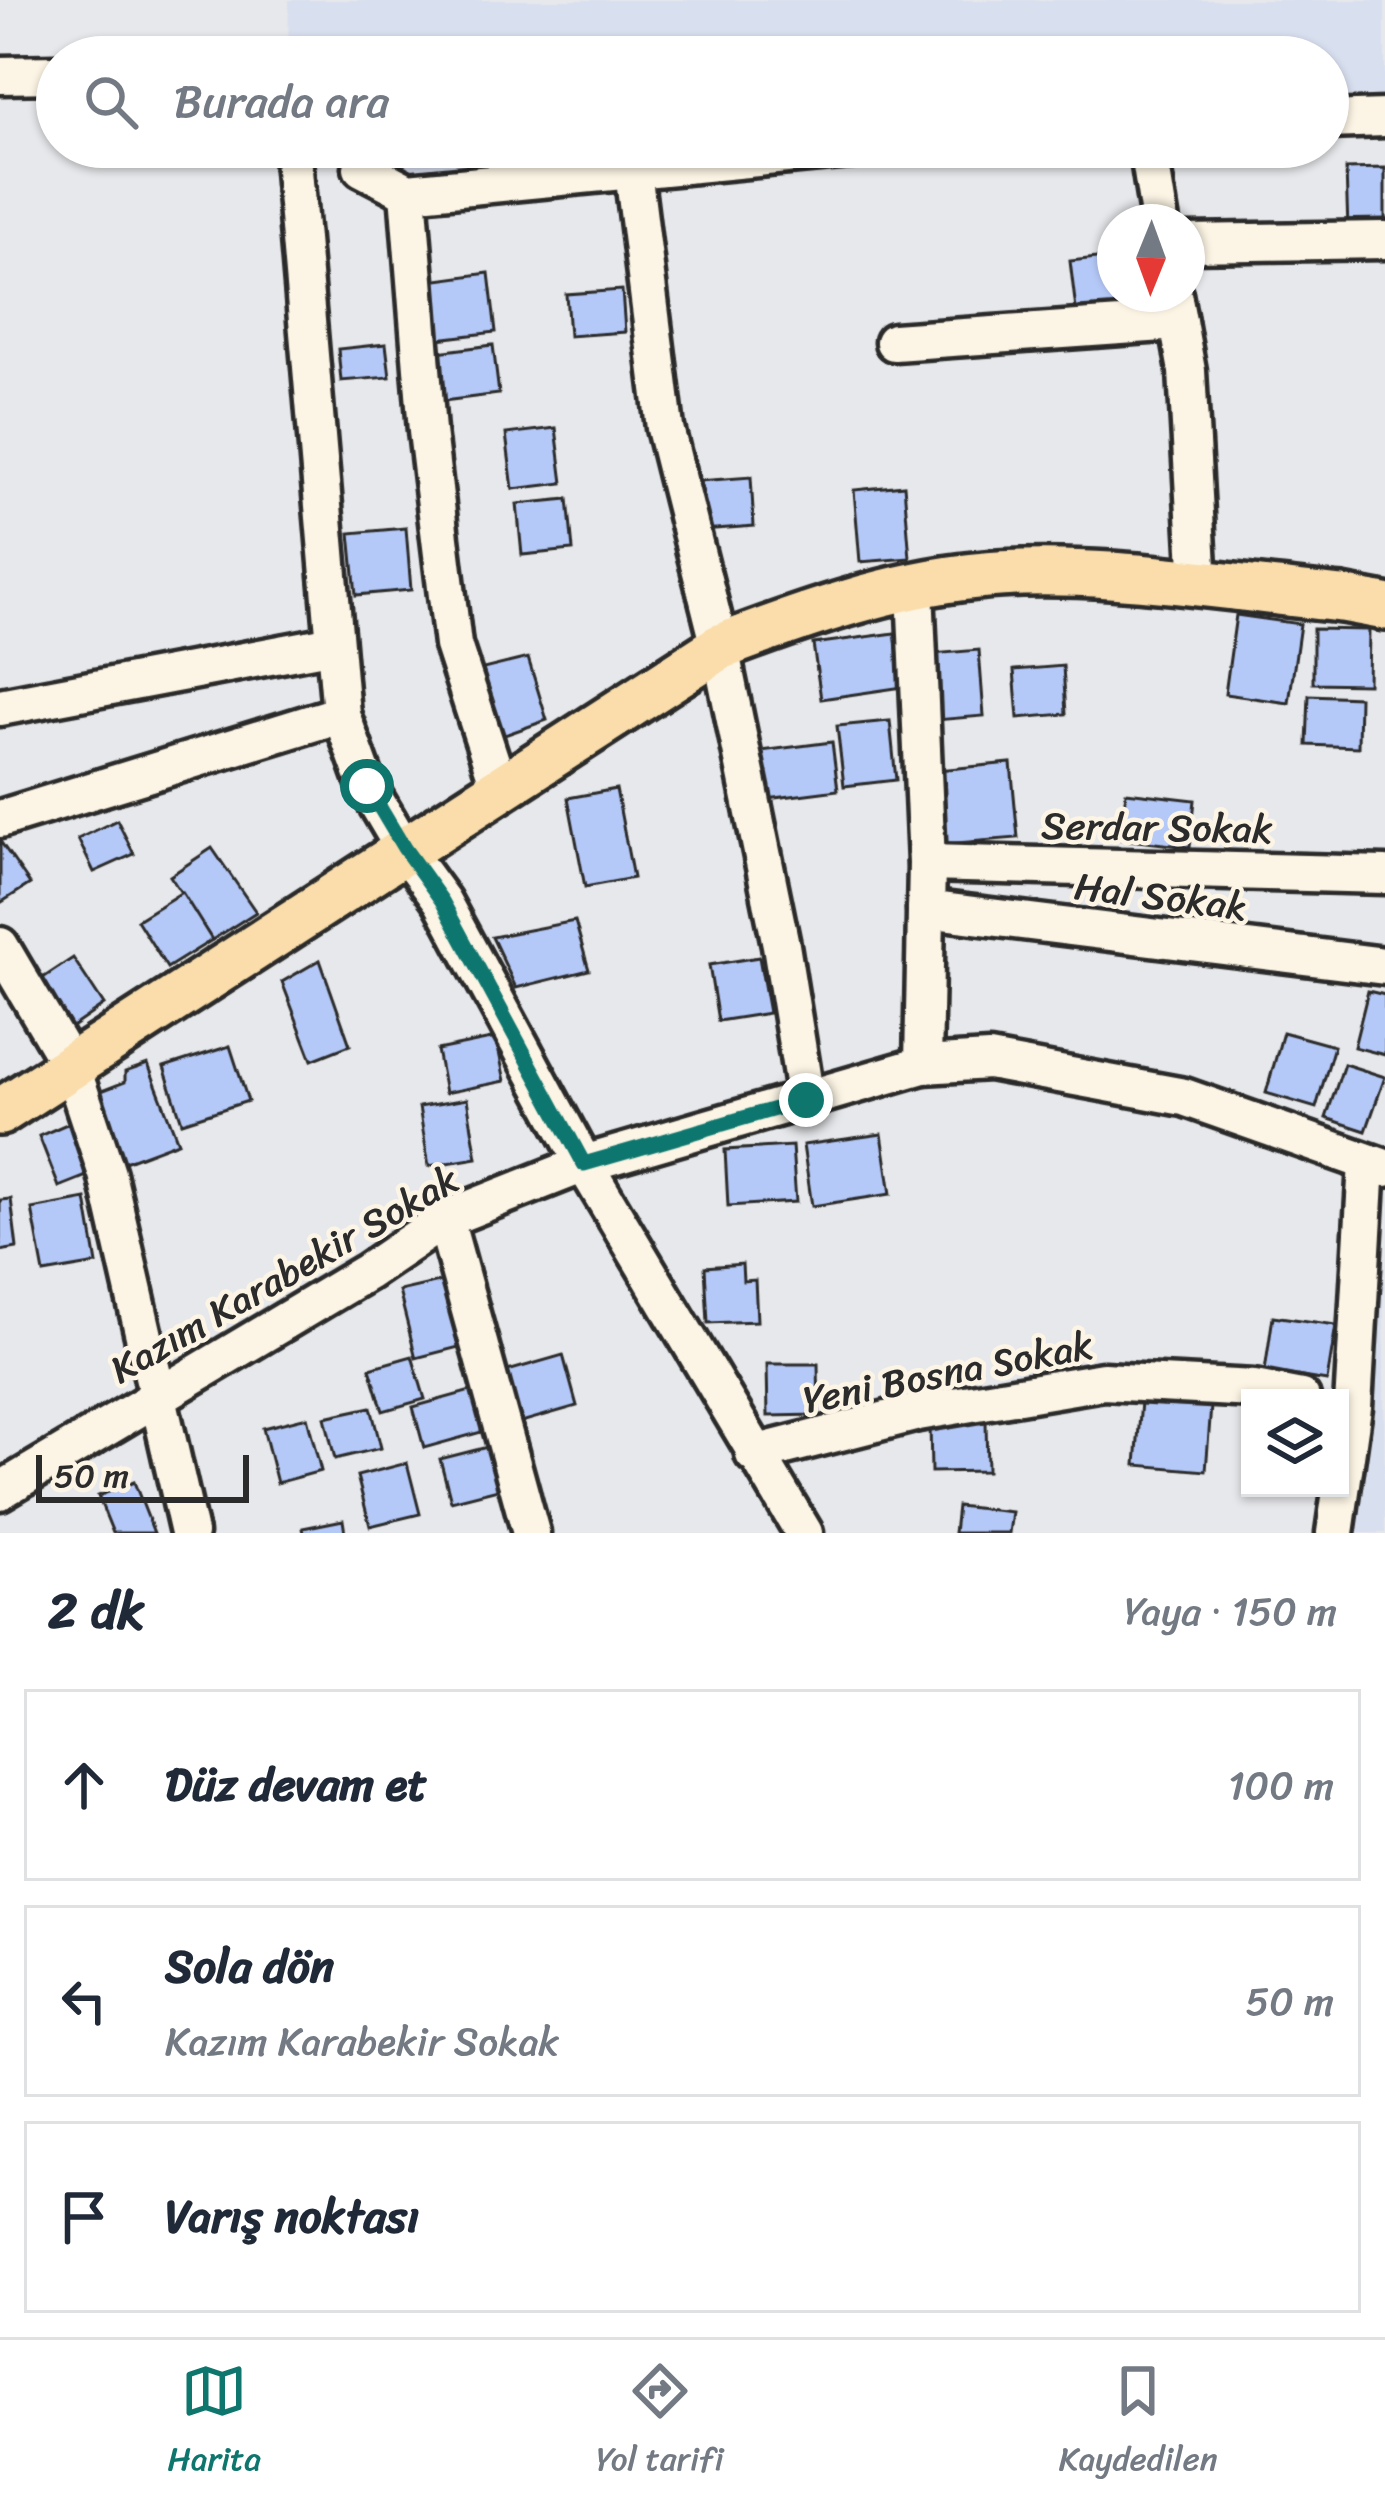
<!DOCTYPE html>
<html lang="tr">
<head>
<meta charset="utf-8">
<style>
  body { margin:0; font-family:Sriracha,sans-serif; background:#f2f2f3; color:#1f2937 }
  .controls { position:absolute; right:36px; bottom:36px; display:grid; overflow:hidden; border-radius:0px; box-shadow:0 3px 9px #0004 }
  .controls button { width:108px; height:108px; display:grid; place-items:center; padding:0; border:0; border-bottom:3px solid #e0e1e3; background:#fff; color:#1f2937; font:60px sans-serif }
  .compass { position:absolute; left:1097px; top:204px; width:108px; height:108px; border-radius:50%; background:#fff; box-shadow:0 3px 9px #0004; rotate:181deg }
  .scale { position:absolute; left:36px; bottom:30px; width:213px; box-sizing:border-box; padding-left:12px; border:6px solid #2b2b2b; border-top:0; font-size:33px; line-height:42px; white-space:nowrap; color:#2b2b2b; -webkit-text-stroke:9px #fcf5e5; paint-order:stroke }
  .stop { position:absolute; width:36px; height:36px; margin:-27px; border:9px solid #0f766e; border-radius:50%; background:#fff }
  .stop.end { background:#0f766e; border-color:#fff; box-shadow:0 3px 12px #0008 }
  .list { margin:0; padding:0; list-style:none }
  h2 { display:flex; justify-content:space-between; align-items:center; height:156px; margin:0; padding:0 48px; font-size:51px }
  h2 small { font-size:39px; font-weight:400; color:#747a83 }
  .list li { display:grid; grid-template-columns:78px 1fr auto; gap:36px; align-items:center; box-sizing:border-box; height:192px; margin:0 24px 24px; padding:0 24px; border:3px solid #e0e1e3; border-radius:0px }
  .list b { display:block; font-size:45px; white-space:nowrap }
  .list p { margin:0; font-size:39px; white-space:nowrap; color:#747a83 }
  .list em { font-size:39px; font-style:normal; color:#747a83 }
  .icon { flex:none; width:66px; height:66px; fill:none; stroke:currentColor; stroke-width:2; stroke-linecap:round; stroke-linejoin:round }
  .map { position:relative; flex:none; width:1385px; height:1533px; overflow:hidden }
  .search { position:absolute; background:#fff; box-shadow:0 3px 9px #0004; left:36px; right:36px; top:36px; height:132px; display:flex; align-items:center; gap:30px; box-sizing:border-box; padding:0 42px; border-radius:66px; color:#747a83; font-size:45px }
  .sheet { height:804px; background:#fff }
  nav { display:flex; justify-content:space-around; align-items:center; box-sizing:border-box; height:168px; border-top:3px solid #e0e1e3; background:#fff; font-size:33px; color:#747a83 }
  nav a { display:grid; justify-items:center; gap:6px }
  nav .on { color:#0f766e }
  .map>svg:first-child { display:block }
</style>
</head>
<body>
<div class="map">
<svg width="1385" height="1533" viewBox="0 0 1385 1533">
  <rect width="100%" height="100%" fill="#e7e8eb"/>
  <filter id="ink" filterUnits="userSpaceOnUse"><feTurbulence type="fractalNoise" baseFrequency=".00833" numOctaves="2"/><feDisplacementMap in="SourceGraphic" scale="24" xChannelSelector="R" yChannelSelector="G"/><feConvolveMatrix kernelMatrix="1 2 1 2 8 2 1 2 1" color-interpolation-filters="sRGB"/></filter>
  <g filter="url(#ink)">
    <g fill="#d8dfef">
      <path d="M289 0H1385V118L1328 120V57H288Z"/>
      <path d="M348 147H870L408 192 362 168Z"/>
      <path d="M1383 1198 1385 1533H1350L1367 1383Z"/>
    </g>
    <g fill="#b5c9f8" stroke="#2b2b2b" stroke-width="3">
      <path d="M1385 168V229L1348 230 1346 169Z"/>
      <path d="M1115 256V294H1147L1149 310 1077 318 1070 261Z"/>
      <path d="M489 273 496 332 437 339 430 281Z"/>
      <path d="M622 290 625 332 569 336 566 294Z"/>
      <path d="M386 344 390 377 341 381 338 349Z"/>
      <path d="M493 345 499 394 443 401 437 352Z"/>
      <path d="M556 428 563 483 513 489 506 434Z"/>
      <path d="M751 477 754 526 703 530 699 481Z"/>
      <path d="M904 485 910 558 860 562 854 490Z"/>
      <path d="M568 499 573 550 522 555 517 504Z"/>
      <path d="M406 528 411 590 356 595 350 533Z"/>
      <path d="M1236 615 1300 624 1289 703 1225 694Z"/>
      <path d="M1313 629 1369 630 1368 684 1313 683Z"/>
      <path d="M895 633 903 687 821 699 813 644Z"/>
      <path d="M979 650 984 716 936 720 931 654Z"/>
      <path d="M528 658 547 720 496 738 479 670Z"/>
      <path d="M1063 666 1066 714 1018 718 1014 670Z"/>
      <path d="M1309 695 1359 697 1358 747 1307 745Z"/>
      <path d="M890 721 896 780 844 786 837 726Z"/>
      <path d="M832 742 838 790 767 799 761 751Z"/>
      <path d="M1011 763 1018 838 944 844 937 770Z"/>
      <path d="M616 789 633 878 585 887 568 798Z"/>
      <path d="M1126 792 1195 800 1190 847 1120 839Z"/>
      <path d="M117 820 134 854 94 872 78 839Z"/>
      <path d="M0 841 30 884 2 902 0 899Z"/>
      <path d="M212 848 256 912 212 940 170 876Z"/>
      <path d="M182 892 212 940 167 968 137 920Z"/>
      <path d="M575 921 589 970 516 988 492 937Z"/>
      <path d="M759 957 769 1013 718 1021 709 965Z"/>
      <path d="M73 958 104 1005 72 1027 40 980Z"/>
      <path d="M320 960 350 1045 312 1060 282 982Z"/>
      <path d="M1368 991 1385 995V1055L1354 1047Z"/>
      <path d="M1283 1032 1334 1046 1316 1108 1266 1093Z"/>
      <path d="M496 1038 505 1081 445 1093 437 1050Z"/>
      <path d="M230 1046 248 1101 182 1122 164 1067Z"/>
      <path d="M148 1064 178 1142 122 1163 96 1093 125 1082V1072Z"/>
      <path d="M1344 1064 1385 1077 1366 1131 1326 1118Z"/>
      <path d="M467 1099 477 1158 429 1166 419 1107Z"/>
      <path d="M76 1120 97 1172 59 1187 39 1136Z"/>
      <path d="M882 1134 891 1194 812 1206 803 1145Z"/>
      <path d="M792 1146 796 1202 728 1206 725 1150Z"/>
      <path d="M11 1199 17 1248 0 1251V1200Z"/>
      <path d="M86 1199 97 1264 44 1273 32 1209Z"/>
      <path d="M742 1264 743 1281 755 1280 757 1321 708 1323 705 1267Z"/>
      <path d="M447 1280 463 1346 416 1358 399 1291Z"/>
      <path d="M1273 1316 1336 1325 1327 1381 1265 1371Z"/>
      <path d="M563 1355 577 1406 518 1423 504 1372Z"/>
      <path d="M412 1356 425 1399 383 1411 370 1368Z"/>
      <path d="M767 1364H818L819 1415 768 1416Z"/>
      <path d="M474 1390 485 1431 424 1448 413 1407Z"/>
      <path d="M1141 1401 1211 1406 1206 1471 1136 1465Z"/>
      <path d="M371 1407 381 1448 335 1459 325 1417Z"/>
      <path d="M307 1417 321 1471 277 1483 263 1428Z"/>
      <path d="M986 1421 987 1471 931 1472 930 1422Z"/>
      <path d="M495 1445 506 1487 451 1501 440 1459Z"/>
      <path d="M407 1463 420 1514 370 1526 357 1476Z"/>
      <path d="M134 1482 154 1533H113L98 1496Z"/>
      <path d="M957 1506 1012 1512 1009 1533H954Z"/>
      <path d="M343 1520 345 1533H304L303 1528Z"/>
    </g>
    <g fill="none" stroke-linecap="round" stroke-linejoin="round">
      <defs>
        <g id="minor">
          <path d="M0 75 57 74"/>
          <path d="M1328 120 1385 118"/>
          <path d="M292 147 341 714 367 786 404 849 442 901 584 1164 804 1533"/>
          <path d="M1148 147 1160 222"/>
          <path d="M362 168 408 192 870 147"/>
          <path d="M633 171 665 428 720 647 781 945 806 1100"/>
          <path d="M408 192 427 431 453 645 500 789"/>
          <path d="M1187 243 1385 240"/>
          <path d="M1173 294 1187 371 1199 585"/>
          <path d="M894 342 1178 322"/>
          <path d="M915 589 927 863 923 1065"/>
          <path d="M0 707 334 644"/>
          <path d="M0 819 341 714"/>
          <path d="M927 863 1385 875"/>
          <path d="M926 909 1385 966"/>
          <path d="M0 946 72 1068 107 1174 189 1533"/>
          <path d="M445 1219 531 1533"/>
          <path d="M754 1454 918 1412 1103 1381 1254 1389 1301 1398"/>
          <path d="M0 1491 367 1272 445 1219 584 1164 923 1065 989 1061 1184 1097 1385 1168"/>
          <path d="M1335 1533 1353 1407 1367 1163"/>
        </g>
        <path id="major" d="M0 1112 720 647C799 617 892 584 976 576 1090 564 1227 588 1342 599L1385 607"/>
      </defs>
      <use href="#minor" stroke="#2b2b2b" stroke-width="45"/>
      <use href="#major" stroke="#2b2b2b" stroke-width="54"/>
      <use href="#minor" stroke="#fcf5e5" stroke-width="36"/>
      <use href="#major" stroke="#faddab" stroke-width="45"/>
    </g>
  </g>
  <g fill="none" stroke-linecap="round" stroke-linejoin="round" filter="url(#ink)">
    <path stroke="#0f766e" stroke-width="15" d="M367 786 404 848 442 901 584 1164 806 1100"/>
  </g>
  <g text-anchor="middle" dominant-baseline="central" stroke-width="9" stroke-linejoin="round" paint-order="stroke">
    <g font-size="39" fill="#2b2b2b" stroke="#fcf5e5">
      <text transform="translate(1157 827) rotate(1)">Serdar Sokak</text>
      <text transform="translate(1161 896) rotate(7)">Hal Sokak</text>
      <text transform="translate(284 1274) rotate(-30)">Kazım Karabekir Sokak</text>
      <text transform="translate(948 1372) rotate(-11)">Yeni Bosna Sokak</text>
    </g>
  </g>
</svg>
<div class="controls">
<button><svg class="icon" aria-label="layers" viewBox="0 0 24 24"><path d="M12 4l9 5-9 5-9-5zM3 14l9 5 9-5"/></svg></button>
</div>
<svg class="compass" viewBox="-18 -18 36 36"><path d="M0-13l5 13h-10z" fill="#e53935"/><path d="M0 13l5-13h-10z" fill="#747a83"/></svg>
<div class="scale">50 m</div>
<div class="stop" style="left:367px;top:786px"></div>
<div class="stop end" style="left:806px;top:1100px"></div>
<div class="search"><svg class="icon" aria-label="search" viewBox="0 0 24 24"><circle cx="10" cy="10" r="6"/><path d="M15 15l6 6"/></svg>Burada ara</div>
</div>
<section class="sheet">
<h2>2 dk<small>Yaya · 150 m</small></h2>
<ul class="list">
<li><svg class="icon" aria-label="ahead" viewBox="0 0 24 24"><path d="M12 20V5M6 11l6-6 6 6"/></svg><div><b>Düz devam et</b></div><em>100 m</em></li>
<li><svg class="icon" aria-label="left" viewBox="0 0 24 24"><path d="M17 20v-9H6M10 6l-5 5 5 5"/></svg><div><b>Sola dön</b><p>Kazım Karabekir Sokak</p></div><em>50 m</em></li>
<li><svg class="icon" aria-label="arrive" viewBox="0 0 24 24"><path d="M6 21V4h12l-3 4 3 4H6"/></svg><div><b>Varış noktası</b></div></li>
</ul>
</section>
<nav>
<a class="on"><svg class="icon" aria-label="map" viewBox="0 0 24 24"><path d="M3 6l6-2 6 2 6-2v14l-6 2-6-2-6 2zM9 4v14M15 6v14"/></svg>Harita</a>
<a><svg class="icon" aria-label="directions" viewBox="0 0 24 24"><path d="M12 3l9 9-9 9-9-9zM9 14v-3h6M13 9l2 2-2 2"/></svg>Yol tarifi</a>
<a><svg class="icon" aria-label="saved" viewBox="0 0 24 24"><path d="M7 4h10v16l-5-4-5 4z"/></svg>Kaydedilen</a>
</nav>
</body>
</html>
